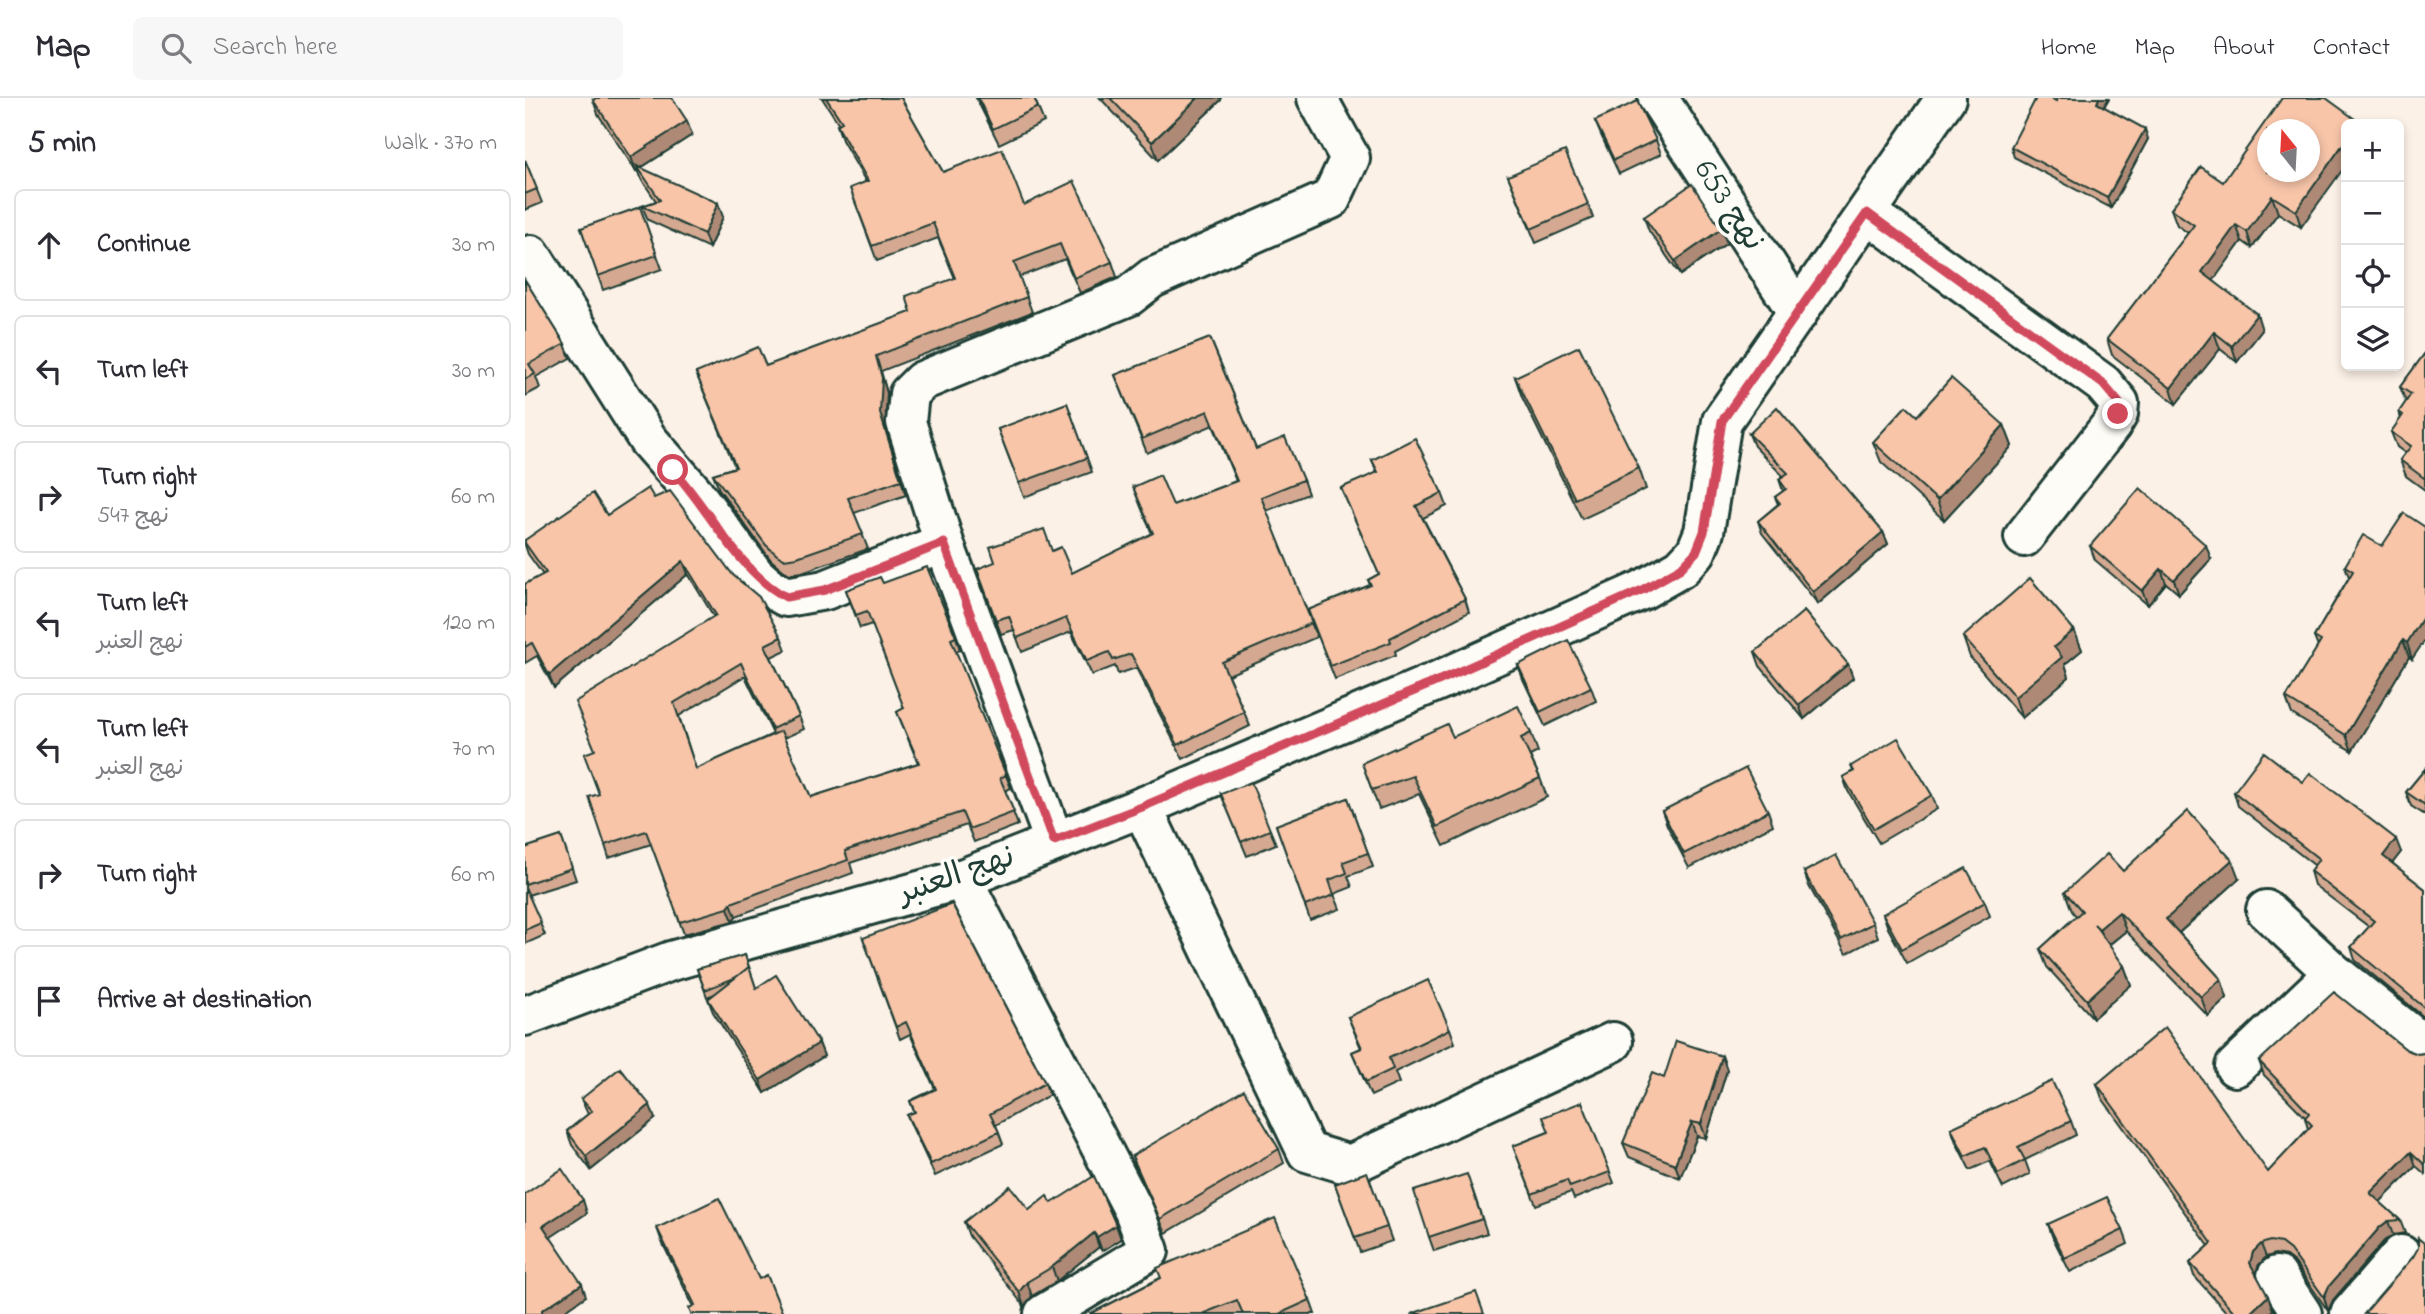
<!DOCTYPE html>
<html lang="en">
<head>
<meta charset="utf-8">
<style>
  body { margin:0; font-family:"Indie Flower","Playpen Sans Arabic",sans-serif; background:#f7f7f7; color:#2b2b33 }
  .controls { position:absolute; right:21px; top:21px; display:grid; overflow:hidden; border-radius:10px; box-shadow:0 4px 10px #0003 }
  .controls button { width:63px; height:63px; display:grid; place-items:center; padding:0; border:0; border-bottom:2px solid #e1e1e2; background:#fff; color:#2b2b33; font:35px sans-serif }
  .compass { position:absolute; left:1732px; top:21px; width:63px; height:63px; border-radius:50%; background:#fff; box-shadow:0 4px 10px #0003; rotate:342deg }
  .stop { position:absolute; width:21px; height:21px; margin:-16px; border:5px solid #d1495b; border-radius:50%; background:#fff }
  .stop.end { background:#d1495b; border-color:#fff; box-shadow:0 2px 7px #0008 }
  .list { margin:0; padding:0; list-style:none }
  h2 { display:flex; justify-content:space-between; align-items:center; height:91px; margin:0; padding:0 28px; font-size:30px }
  h2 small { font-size:23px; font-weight:400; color:#7c7c81 }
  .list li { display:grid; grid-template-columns:46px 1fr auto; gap:21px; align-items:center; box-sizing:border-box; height:112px; margin:0 14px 14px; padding:0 14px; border:2px solid #e1e1e2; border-radius:10px }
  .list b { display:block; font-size:26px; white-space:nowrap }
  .list p { margin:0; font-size:23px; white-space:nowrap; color:#7c7c81 }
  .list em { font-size:23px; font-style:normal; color:#7c7c81 }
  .icon { flex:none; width:38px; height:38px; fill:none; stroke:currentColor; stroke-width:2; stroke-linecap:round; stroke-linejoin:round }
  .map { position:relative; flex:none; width:1900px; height:1216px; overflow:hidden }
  header { display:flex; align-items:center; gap:42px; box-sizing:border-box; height:98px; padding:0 35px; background:#fff; border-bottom:2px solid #e1e1e2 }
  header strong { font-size:33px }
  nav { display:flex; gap:38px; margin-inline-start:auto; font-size:24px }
  .search { width:490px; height:63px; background:#f7f7f7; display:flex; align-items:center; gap:18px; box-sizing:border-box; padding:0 24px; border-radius:10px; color:#7c7c81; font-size:26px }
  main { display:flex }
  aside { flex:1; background:#fff }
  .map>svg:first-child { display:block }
</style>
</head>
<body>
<header>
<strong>Map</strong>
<div class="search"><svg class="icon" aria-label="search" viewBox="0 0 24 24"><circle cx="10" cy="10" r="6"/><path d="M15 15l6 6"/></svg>Search here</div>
<nav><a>Home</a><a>Map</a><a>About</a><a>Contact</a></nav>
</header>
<main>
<aside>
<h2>5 min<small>Walk · 370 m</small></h2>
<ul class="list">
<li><svg class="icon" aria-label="ahead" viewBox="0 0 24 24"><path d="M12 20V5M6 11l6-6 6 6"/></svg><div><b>Continue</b></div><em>30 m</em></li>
<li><svg class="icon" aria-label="left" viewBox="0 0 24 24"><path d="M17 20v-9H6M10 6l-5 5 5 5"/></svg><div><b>Turn left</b></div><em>30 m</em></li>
<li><svg class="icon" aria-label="right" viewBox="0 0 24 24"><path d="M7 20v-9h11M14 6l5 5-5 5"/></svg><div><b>Turn right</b><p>نهج 547</p></div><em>60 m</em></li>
<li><svg class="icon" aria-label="left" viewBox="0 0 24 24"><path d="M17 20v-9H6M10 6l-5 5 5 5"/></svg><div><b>Turn left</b><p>نهج العنبر</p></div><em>120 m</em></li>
<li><svg class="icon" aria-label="left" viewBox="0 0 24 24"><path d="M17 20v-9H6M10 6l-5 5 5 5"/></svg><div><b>Turn left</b><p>نهج العنبر</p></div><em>70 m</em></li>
<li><svg class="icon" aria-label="right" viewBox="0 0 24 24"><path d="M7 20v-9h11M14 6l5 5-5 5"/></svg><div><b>Turn right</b></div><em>60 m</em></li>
<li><svg class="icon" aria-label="arrive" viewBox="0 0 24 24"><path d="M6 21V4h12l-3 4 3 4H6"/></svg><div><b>Arrive at destination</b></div></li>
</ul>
</aside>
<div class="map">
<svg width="1900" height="1216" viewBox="0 0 1900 1216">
  <rect width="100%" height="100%" fill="#fcf1e7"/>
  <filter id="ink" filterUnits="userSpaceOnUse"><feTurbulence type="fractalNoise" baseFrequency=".0143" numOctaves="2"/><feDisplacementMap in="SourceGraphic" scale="14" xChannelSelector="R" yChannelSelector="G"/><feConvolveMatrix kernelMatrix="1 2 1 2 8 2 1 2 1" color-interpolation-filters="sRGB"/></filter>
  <g filter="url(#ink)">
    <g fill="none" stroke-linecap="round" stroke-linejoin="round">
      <defs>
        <g id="minor">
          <path d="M1133 0 1273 215"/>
          <path d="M1342 115 1578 286 1594 305 1593 316 1587 326 1499 439"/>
          <path d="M6 157 123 342 170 396 230 477 245 490 261 499 300 492 419 445"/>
          <path d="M617 709 782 1054 825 1067 1088 944"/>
          <path d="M529 743 419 445 381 324 384 296 397 283 604 198 627 180 806 101 825 60 792 0"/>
          <path d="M437 781 609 1113 624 1153 519 1216"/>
          <path d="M1741 812 1809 875 1900 948"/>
          <path d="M0 918 146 863 437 781 617 709 915 582 1117 492 1156 470 1171 454 1179 434 1197 323 1421 0"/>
          <path d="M1710 969 1809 875"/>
          <path d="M1752 1178 1777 1216"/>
          <path d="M1825 1216 1876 1157"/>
        </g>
      </defs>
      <use href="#minor" stroke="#1f3d34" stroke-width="44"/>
      <use href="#minor" stroke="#fdfcf7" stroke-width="38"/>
    </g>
    <g fill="#d5a991" stroke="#1f3d34" stroke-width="2" fill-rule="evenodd">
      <path d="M297 0H376L418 74 499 107 587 164 592 179 555 195 540 161 494 179 507 214 356 273 362 295 360 330 381 397 329 415 343 451 277 474 265 476 258 472 246 462 194 391 188 376 210 369 171 275 241 268 386 214 430 180 413 140 352 163 325 90 341 84 317 42 312 27 314 26Z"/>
      <path d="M451 0H509L519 24 474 46Z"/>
      <path d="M575 0H696V2L633 62Z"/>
      <path d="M1584 0 1579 9 1623 41 1586 110 1489 59 1486 49 1531 3Z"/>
      <path d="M68 2 167 37 116 70 198 119 184 150 123 122 117 108 131 103 117 82 113 72 111 73 73 16Z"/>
      <path d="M1070 23 1131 42 1136 56 1094 76 1076 37Z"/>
      <path d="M1834 24 1776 129 1753 115 1727 150 1717 143 1688 182 1737 232 1712 264 1695 251 1651 306 1587 257 1582 241 1663 135 1652 127 1646 111 1698 84Z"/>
      <path d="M0 62 17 105 0 112Z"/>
      <path d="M983 78 1063 106 1068 120 1011 145Z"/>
      <path d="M115 109 137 171 78 192 56 130Z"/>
      <path d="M1119 119 1202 145 1155 177 1124 133Z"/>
      <path d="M0 182 40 246 45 260 11 279 15 290 0 298Z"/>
      <path d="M685 240 731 351 778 382 783 396 741 413 792 539 703 577 725 628 658 661 611 570 593 576 590 568 567 577 546 534 497 554 489 532 476 536 452 471 527 453 547 475 627 436 608 389 648 407 711 383 688 327 622 355 590 277Z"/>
      <path d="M1900 255V392L1881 378 1875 362 1880 355 1872 349 1866 334 1876 321 1874 314 1881 304 1875 289Z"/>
      <path d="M990 279 1114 370 1121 391 1057 421 997 299Z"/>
      <path d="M542 305 567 374 499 399 473 331Z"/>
      <path d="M1392 318 1479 327 1487 348 1419 422 1356 364 1348 344Z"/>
      <path d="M1224 336 1358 434 1363 446 1293 506 1237 435 1233 423 1253 406 1250 399 1258 393 1254 381 1258 378 1229 348Z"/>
      <path d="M847 362 917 395 922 408 898 420 940 501 944 514 870 553 871 557 810 581 783 512 845 487 843 482 854 476 816 390 852 375Z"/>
      <path d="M129 400 208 477 256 539 261 552 246 559 274 618 279 631 259 640 286 699 393 665 372 614 379 610 347 526 335 530 321 492 358 485 431 539 435 552 431 554 486 690 480 693 493 727 449 744 442 727 325 765 328 775 211 818 208 823 159 836 126 746 84 760 80 747 69 652 189 519 163 476 29 590 12 558 0 565V486L18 477 3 456 0 447V442L82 417ZM220 578 248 636 171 671 154 618Z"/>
      <path d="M1565 448 1686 461 1654 496 1641 485 1623 507 1570 462Z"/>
      <path d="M1857 448 1887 561 1884 559 1827 653 1767 616 1761 600 1793 549 1789 539 1824 479 1820 468Z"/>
      <path d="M1549 532 1557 552 1540 566 1544 579 1497 620 1445 559 1438 539Z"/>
      <path d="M1230 554 1323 566 1328 580 1279 621 1235 568Z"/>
      <path d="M993 567 1066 589 1071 603 1020 628 998 581Z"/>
      <path d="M1006 635 1013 654 1005 658 1015 680 1022 699 919 748 894 696 854 711 837 665 928 639Z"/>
      <path d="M1326 668 1407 697 1412 711 1354 745 1323 693 1318 679 1328 673Z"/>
      <path d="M1900 671V717L1886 708 1881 694Z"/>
      <path d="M1778 684 1876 754 1867 765 1900 791V920L1830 862 1826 849 1844 829 1789 787 1785 773 1789 767 1713 708 1709 694Z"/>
      <path d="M696 696 745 732 751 746 722 758Z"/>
      <path d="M823 700 848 769 823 778 827 789 809 796 815 811 785 822 751 727Z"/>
      <path d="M1137 713H1243L1248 727 1164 770 1142 727Z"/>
      <path d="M36 738 51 782 3 797 20 837 0 846V750Z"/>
      <path d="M1598 773 1714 781 1654 835 1696 881 1702 900 1683 918 1601 833 1584 847 1599 868 1606 887 1568 920 1522 869 1515 851 1551 818 1547 813 1540 794Z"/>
      <path d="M1279 774 1348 825 1353 839 1321 856 1284 788Z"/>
      <path d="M1460 804 1465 818 1382 865 1363 830 1358 816Z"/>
      <path d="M338 840 520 985 524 997 471 1027 478 1046 410 1078 387 1029 382 1017 389 1014 385 1003 410 991 385 936 375 941Z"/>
      <path d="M220 857 231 890 294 945 299 958 240 995 188 914 183 901 190 896 182 899 172 871Z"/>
      <path d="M823 919 925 931 930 945 870 974 874 985 846 998 827 954 836 950Z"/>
      <path d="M1882 952 1893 956 1900 955V1076L1891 1068 1855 1104 1875 1122 1880 1135 1868 1137 1859 1143 1808 1202 1803 1213 1770 1165 1761 1158 1750 1156 1741 1159 1733 1168 1731 1176 1748 1212 1743 1216H1703L1669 1178 1665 1165 1684 1148 1577 1000 1572 986 1743 1074 1783 1031 1780 1020V1019L1739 977 1734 963Z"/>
      <path d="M1197 958 1202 972 1181 1040 1172 1038 1155 1080 1104 1059 1098 1045 1139 980Z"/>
      <path d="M56 1001 130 1021 66 1072 47 1047 42 1033 63 1016Z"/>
      <path d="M1057 1004 1089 1085 1049 1101 1046 1094 1011 1107 988 1048 1023 1034Z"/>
      <path d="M1546 1023 1551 1037 1500 1062 1505 1076 1478 1090 1465 1063 1445 1072 1431 1044 1426 1030Z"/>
      <path d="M754 1051 759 1065 641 1135 612 1072 607 1058Z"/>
      <path d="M842 1074 867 1143 835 1154 810 1086Z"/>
      <path d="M947 1090 962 1135 909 1153 904 1139Z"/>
      <path d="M527 1105 596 1141 577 1153 574 1149 532 1183 507 1198 499 1208 444 1138 439 1124 504 1112Z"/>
      <path d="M1523 1126 1598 1132 1603 1146 1545 1174 1528 1140Z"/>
      <path d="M132 1130 234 1181 168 1208 137 1144Z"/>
      <path d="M635 1180 785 1202 790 1216H565Z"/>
    </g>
    <g fill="#ae8a76" stroke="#1f3d34" stroke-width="2">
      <path d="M673 0H696V2L633 62 627 44Z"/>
      <path d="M1574 0H1584L1575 15 1572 5Z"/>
      <path d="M162 23 167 37 114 71 112 68 113 72 111 73 106 59Z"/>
      <path d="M1620 31 1623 41 1586 110 1582 100Z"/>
      <path d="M1821 42V67L1776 129 1771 113Z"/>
      <path d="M1747 98 1753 115 1727 150 1722 134Z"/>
      <path d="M193 105 198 119 184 150 179 136Z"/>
      <path d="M1711 127 1717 143 1683 190 1677 174Z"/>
      <path d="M1196 131 1202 145 1155 177 1150 163Z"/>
      <path d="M1732 216 1737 232 1712 264 1707 248Z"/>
      <path d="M1689 234 1695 251 1651 306 1646 290Z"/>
      <path d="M351 258 362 295 360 330 381 397 355 315Z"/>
      <path d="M1479 327 1487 348 1419 422 1412 402Z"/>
      <path d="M1358 434 1363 446 1293 506 1288 494Z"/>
      <path d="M1681 447 1686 461 1654 496 1649 482Z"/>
      <path d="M158 463 163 476 29 590 24 577Z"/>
      <path d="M1636 471 1641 485 1623 507 1617 493Z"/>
      <path d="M1900 516V542L1887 561 1882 545Z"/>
      <path d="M1549 532 1557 552 1540 566 1544 579 1497 620 1490 599 1529 549Z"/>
      <path d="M1878 542 1884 559 1827 653 1821 637Z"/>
      <path d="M1323 566 1328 580 1279 621 1274 607Z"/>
      <path d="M1871 741 1876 754 1863 771 1858 758Z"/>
      <path d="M1707 762 1714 781 1648 840 1641 821Z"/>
      <path d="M206 805 211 818 208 823 203 810Z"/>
      <path d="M1594 814 1601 833 1581 849 1574 831Z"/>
      <path d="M1599 868 1606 887 1568 920 1562 902Z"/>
      <path d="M1696 881 1702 900 1683 918 1676 899Z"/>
      <path d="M294 945 299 958 240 995 235 982Z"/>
      <path d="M1197 958 1202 972 1181 1040 1176 1026Z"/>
      <path d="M125 1007 130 1021 66 1072 61 1058Z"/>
      <path d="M1167 1024 1172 1038 1155 1080 1150 1066Z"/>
      <path d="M1886 1054 1891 1068 1850 1109 1845 1095Z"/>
      <path d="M58 1102 62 1115 23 1141 18 1128Z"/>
      <path d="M1863 1123 1868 1137 1859 1143 1808 1202 1803 1213 1799 1199 1804 1188 1855 1129Z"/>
      <path d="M591 1127 596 1141 577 1153 572 1139Z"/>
      <path d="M569 1135 574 1149 532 1183 527 1169Z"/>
      <path d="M1736 1146 1741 1159 1733 1168 1730 1179 1725 1165 1728 1154Z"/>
      <path d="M502 1184 507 1198 499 1208 494 1194Z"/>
      <path d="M57 1186 61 1198 35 1216H17V1212Z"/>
      <path d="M1743 1198 1748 1212 1743 1216H1724Z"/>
    </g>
    <g fill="#f8c5a9" stroke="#1f3d34" stroke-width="2" fill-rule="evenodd">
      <path d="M71 0H147L162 23 106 59 68 2Z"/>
      <path d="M301 0H376L418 74 477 51 499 107 549 83 587 164 549 180 535 146 489 164 502 199 351 258 357 280 355 315 376 382 323 400 338 436 272 459 259 461 252 457 241 447 188 376 211 369 171 275 233 249 241 268 386 214 381 198 430 180 408 125 347 148 325 90 343 83 312 27 317 24Z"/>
      <path d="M453 0H509L513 9 468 31Z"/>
      <path d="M585 0H673L627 44Z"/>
      <path d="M1511 0H1525L1531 3 1532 0H1574L1572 5 1620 31 1582 100 1486 49Z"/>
      <path d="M1757 0H1801L1834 24 1833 26H1821V42L1771 113 1747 98 1722 134 1711 127 1677 174 1732 216 1707 248 1689 234 1646 290 1582 241 1669 127 1646 111 1676 69 1698 84ZM1742 32H1784V74H1742Z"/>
      <path d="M1112 3 1131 42 1089 62 1070 23Z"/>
      <path d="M1040 53 1063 106 1006 131 983 78Z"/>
      <path d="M0 62 12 91 0 96Z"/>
      <path d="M112 68 193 105 179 136 117 108 135 102Z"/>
      <path d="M1167 86 1196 131 1150 163 1119 119Z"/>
      <path d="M115 109 132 157 73 178 56 130Z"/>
      <path d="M0 182 40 246 4 266 10 276 0 281Z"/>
      <path d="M685 240 731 351 760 339 778 382 736 399 787 525 697 564 719 614 653 647 606 556 588 562 584 554 562 563 541 520 492 540 484 518 471 522 452 471 470 464 465 449 519 431 527 453 536 449 547 475 628 435 608 389 635 377 648 407 712 383 683 313 617 341 590 277Z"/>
      <path d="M1054 248 1114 370 1050 401 990 279Z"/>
      <path d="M1900 255V379L1899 380 1875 362 1886 348 1866 334 1878 317 1874 314 1886 296 1875 289Z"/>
      <path d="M1426 280 1479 327 1412 402 1348 344 1381 308 1392 318Z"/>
      <path d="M542 305 562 360 494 385 473 331Z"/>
      <path d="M1252 309 1358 434 1288 494 1233 423 1255 405 1250 399 1261 391 1254 381 1263 375 1224 336Z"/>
      <path d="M890 340 917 395 891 408 940 501 865 540 866 544 805 568 783 512 846 487 843 482 854 476 816 390 853 374 847 362Z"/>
      <path d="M123 390 129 400 145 393 208 477 234 499 256 539 240 547 274 618 247 631 216 565 149 605 171 671 256 633 286 699 394 665 372 614 379 610 342 513 331 517 321 492 355 479 358 485 402 469 431 539 426 541 481 677 475 680 489 714 444 731 437 714 320 753 323 762 206 805 203 810 155 824 121 733 80 747 64 699 74 696 59 656 70 652 50 604 191 517 158 463 24 577 7 545 0 549V486L21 475 0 445V442L68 395 82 417Z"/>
      <path d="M1615 390 1681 447 1649 482 1636 471 1617 493 1565 448Z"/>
      <path d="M1879 415 1900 429V516L1882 545 1878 542 1821 637 1761 600 1796 543 1789 539 1828 473 1820 468 1838 437 1857 448Z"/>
      <path d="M1505 480 1549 532 1529 549 1537 559 1490 599 1438 539Z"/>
      <path d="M1279 513 1323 566 1274 607 1230 554Z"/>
      <path d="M1043 542 1066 589 1015 614 993 567Z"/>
      <path d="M993 608 1006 635 996 640 1015 680 912 729 888 678 847 692 837 665 922 626 928 639Z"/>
      <path d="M1373 640 1407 697 1349 731 1318 679 1329 673 1326 668Z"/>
      <path d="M1739 654 1778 684 1785 675 1871 741 1858 758 1900 791V910L1826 849 1849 823 1785 773 1794 761 1709 694Z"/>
      <path d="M1221 670 1243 713 1159 756 1137 713Z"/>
      <path d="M1900 671V707L1881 694Z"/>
      <path d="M726 684 745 732 716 744 696 696Z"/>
      <path d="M823 700 843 755 818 764 822 775 804 782 809 797 780 808 751 727Z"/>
      <path d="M1663 713 1707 762 1641 821 1696 881 1676 899 1594 814 1574 831 1569 826 1599 868 1562 902 1515 851 1557 813 1540 794 1582 756 1598 773Z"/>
      <path d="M36 738 47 770 0 786V750Z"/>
      <path d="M1311 757 1348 825 1316 842 1279 774Z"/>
      <path d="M1441 770 1460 804 1377 851 1358 816Z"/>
      <path d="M0 789 16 825 0 832Z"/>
      <path d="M427 806 520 985 465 1016 474 1034 406 1066 382 1017 390 1014 385 1003 411 991 381 924 371 929 338 840Z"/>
      <path d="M220 857 225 873 224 869 212 879 180 892 172 871Z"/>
      <path d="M224 869 231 890 251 877 294 945 235 982 183 901Z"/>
      <path d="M903 882 925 931 864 960 868 971 841 984 827 954 837 950 823 919Z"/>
      <path d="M1809 894 1882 952 1893 956 1900 955V1067L1886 1054 1845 1095 1875 1122 1863 1123 1855 1129 1804 1188 1799 1199 1765 1152 1756 1145 1745 1143 1736 1146 1728 1154 1725 1165 1743 1198 1724 1216H1711L1665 1165 1687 1145 1572 986 1640 929 1743 1074 1787 1027 1780 1020 1784 1015 1734 963Z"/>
      <path d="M1151 943 1197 958 1176 1026 1167 1024 1150 1066 1098 1045 1127 975 1139 980Z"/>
      <path d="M95 970 125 1007 61 1058 42 1033 67 1013 56 1001Z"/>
      <path d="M1527 983 1546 1023 1493 1049 1500 1062 1473 1076 1460 1049 1440 1058 1426 1030Z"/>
      <path d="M719 992 754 1051 635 1121 607 1058Z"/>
      <path d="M1057 1004 1085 1074 1045 1089 1042 1082 1007 1096 988 1048 1024 1034 1018 1019Z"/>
      <path d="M37 1071 58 1102 18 1128 57 1186 17 1212V1216H0V1096Z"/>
      <path d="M842 1074 862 1129 830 1140 810 1086Z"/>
      <path d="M942 1076 957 1121 904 1139 889 1093Z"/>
      <path d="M569 1078 591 1127 572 1139 569 1135 527 1169 502 1184 494 1194 439 1124 485 1088 504 1112 522 1098 527 1105Z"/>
      <path d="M1582 1099 1598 1132 1540 1160 1523 1126Z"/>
      <path d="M194 1100 234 1181 242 1177 258 1216H166L164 1210 170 1207 132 1130Z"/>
      <path d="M750 1120 785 1202 754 1216H718L712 1202 677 1216H565L636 1180 632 1170Z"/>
      <path d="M1893 1140 1900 1146V1216H1839L1888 1159 1893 1150Z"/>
      <path d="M951 1194 959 1216H886Z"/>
    </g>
  </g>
  <g fill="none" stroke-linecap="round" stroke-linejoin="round" filter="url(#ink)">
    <path stroke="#d1495b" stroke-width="9" d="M148 372C184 411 215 475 261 499L300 492 419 445 529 743 617 709 915 582 1117 492 1156 470 1171 454 1179 434 1197 323 1342 115 1578 286 1594 305 1593 316"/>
  </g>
  <g text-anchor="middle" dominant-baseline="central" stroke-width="7" stroke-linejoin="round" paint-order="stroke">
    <g font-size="32" fill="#1f3d34" stroke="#fdfcf7">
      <text transform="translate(1203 108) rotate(57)">نهج 653</text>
      <text transform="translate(432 778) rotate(-19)">نهج العنبر</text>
    </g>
  </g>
</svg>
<div class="controls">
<button>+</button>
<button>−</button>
<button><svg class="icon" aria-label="locate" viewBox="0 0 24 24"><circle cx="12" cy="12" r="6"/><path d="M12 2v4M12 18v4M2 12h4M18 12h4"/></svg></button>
<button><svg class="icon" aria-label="layers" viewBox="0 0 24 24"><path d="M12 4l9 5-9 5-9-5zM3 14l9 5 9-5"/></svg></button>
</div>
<svg class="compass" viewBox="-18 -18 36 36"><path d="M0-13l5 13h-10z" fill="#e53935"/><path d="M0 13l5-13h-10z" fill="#7c7c81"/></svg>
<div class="stop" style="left:148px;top:372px"></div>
<div class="stop end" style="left:1593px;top:316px"></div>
</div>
</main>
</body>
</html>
